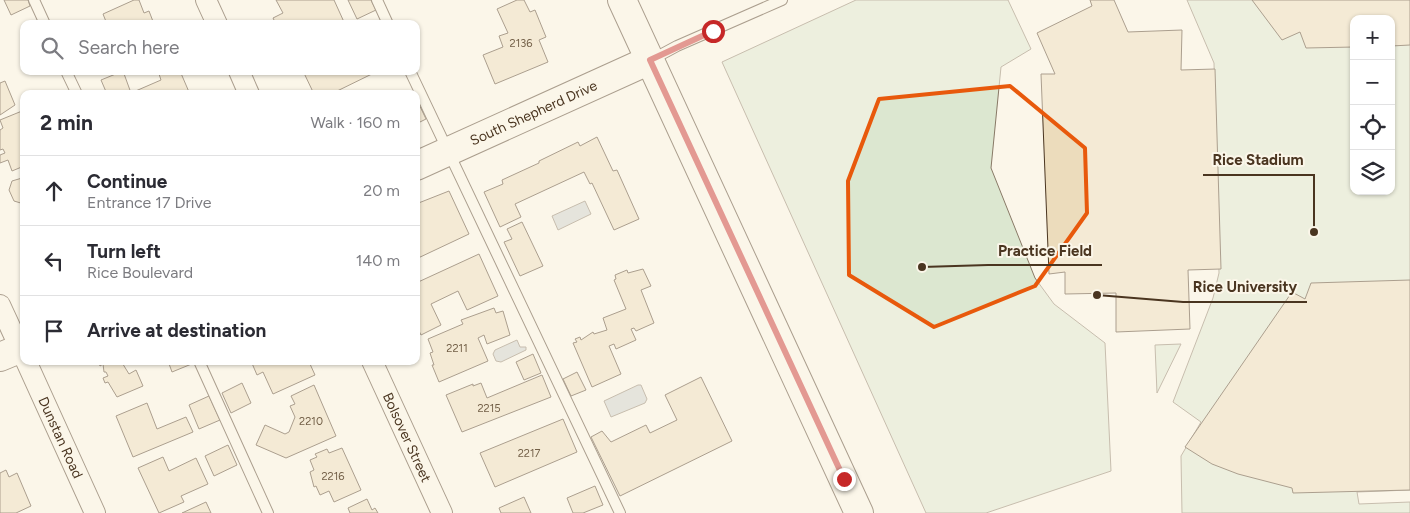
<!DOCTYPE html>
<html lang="en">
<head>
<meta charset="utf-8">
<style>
  body { margin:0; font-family:Figtree,sans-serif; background:#f7f7f7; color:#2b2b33 }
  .controls { position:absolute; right:15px; top:15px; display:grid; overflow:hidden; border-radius:10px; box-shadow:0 1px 4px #0004 }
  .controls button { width:45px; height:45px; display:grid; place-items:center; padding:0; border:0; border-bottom:1px solid #e1e1e2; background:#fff; color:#2b2b33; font:25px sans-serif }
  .stop { position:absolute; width:15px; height:15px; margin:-11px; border:4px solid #c62828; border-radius:50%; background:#fff }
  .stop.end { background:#c62828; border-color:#fff; box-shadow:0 1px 5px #0008 }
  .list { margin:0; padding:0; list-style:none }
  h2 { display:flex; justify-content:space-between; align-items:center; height:65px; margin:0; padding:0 20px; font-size:21px }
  h2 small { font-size:16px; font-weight:400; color:#7c7c81 }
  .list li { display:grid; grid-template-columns:32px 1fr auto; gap:15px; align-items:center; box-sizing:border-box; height:70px; padding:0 20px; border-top:1px solid #e1e1e2 }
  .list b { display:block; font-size:19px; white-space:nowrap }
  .list p { margin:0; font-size:16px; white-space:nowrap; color:#7c7c81 }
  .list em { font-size:16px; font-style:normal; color:#7c7c81 }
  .icon { flex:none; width:28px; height:28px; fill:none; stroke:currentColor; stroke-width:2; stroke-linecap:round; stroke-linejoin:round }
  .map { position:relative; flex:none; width:1410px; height:513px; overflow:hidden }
  .search { position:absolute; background:#fff; box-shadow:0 1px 4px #0004; left:20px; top:20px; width:400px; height:55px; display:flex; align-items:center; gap:12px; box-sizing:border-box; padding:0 18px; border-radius:10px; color:#7c7c81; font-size:19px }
  .panel { position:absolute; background:#fff; box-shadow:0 1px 4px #0004; left:20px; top:90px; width:400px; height:275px; border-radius:10px }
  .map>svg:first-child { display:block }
</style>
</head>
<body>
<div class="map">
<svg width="1410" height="513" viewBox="0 0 1410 513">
  <rect width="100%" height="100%" fill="#fbf6e9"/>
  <g fill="#dce7d0" stroke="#887966" fill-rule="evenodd">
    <path d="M856 0H1008L1031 49 1001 67 991 168 1035 278 1054 304 1105 343 1111 471 986 513H926L722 62Z"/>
    <path d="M1187 0H1410V490L1357 492 1359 504 1410 502V513H1182L1181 456 1201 422 1173 402 1213 298 1219 273 1214 63ZM1354 19H1391V191H1354Z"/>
    <path d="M1181 344 1157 393 1155 345Z"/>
  </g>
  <g fill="#c9cecd" stroke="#887966">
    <path d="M585 201 591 214 558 230 552 216Z"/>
    <path d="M517 340 520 347H526V350L501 362 496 361 493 354 495 350Z"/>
    <path d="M638 385H641L647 399 645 403 611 417 604 401Z"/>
  </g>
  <g fill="#ecdcbc" stroke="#4a3520">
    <path d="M4 0H28L30 6 11 15Z"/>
    <path d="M134 0H139L144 13 149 11 154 24H107L103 14Z"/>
    <path d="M276 0H334L344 22 340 24H276L273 18 283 13Z"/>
    <path d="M348 0H371L376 10 357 19Z"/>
    <path d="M517 0H524L530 12 535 10 546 37 539 40 548 62 495 84 483 55 503 47 499 36 508 33 497 9Z"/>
    <path d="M1090 0H1114L1128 32 1182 30 1181 70 1215 69 1221 269 1188 270 1190 329 1116 332V293L1065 294V272L1049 274 1041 74H1055L1037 33 1092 6Z"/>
    <path d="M1252 0H1410V45L1391 46V19H1354V47L1306 48 1300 32 1282 40Z"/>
    <path d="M123 71 131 93 161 80 158 71H180L189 92 107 94 101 80Z"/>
    <path d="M303 71H378L331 94H314Z"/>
    <path d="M5 81 15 105 0 115V83Z"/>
    <path d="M416 98 426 119 416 124Z"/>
    <path d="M22 111 24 115V166L12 171 8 160 0 163V155L5 153 3 149 0 150V130L3 128 0 120Z"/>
    <path d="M597 137 613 171 617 170 639 219 614 230 592 183 590 184 584 172 515 204 521 217 500 227 484 192 503 184 502 180 539 163V161L578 142 580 146Z"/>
    <path d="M22 178H24V204L14 201 9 190 12 181Z"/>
    <path d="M449 191 469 234 416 259V204Z"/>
    <path d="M522 222 543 266 520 276 504 242 512 239 507 229Z"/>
    <path d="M479 254 498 296 467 310 458 291 431 304 441 325 421 335 416 325V283Z"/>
    <path d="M643 269 651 286 641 290 654 323 636 331 634 328 631 329 636 340 616 349 614 344 609 346 621 374 592 387 573 343 577 342 575 339 580 337 581 340 593 332 594 334 607 330 603 318 626 309 614 280 616 279 615 275 627 270 628 273Z"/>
    <path d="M1410 280V490L1293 493 1292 488 1238 474 1212 464 1185 447 1292 292 1305 299 1311 283Z"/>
    <path d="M494 308 496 313 503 311 510 335 487 344 484 335 478 338 488 361 439 382 432 365H434L430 353 433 352 428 339 463 324 461 320Z"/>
    <path d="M533 354 541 373 524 380 516 362Z"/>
    <path d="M98 361H121L129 374 136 370 143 386 117 397 108 382 105 383 103 378 108 376 106 372H104L103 364 100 366Z"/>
    <path d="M168 361H193L194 363 172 372Z"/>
    <path d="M251 361H313L310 364 315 375 273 394 263 372 257 375Z"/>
    <path d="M577 372 586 390 571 396 563 379Z"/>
    <path d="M542 375 551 397 462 432 446 395 473 384V386L481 383 487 398Z"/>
    <path d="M701 377 732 441 620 496 591 437 602 431 611 442 646 425 650 433 677 420 665 395Z"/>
    <path d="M242 383 251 403 231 413 222 393Z"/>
    <path d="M314 385 336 436 286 458 256 445 265 425 285 434 289 432 295 417 290 406 295 404 291 396Z"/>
    <path d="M209 396 220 420 199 429 189 405Z"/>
    <path d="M147 403 157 429 186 417 193 432 133 457 116 416Z"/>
    <path d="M563 419 577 452 495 487 480 453Z"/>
    <path d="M228 445 237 465 214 476 205 456Z"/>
    <path d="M342 448 361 490 334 502 329 491 320 495 316 486 314 487 310 472 314 470 310 460 317 457 315 454 327 449 329 453Z"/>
    <path d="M163 457 169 471 196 458 208 484 181 496 184 502 159 513 138 468Z"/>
    <path d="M6 470 9 477 17 473 31 506 16 513H0V473Z"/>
    <path d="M595 486 603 505 583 513H573L567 498Z"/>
    <path d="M524 497 531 513H501L499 508Z"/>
    <path d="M367 499 372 510 375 508 378 513H350L348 508Z"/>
    <path d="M206 502 211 513H182Z"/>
  </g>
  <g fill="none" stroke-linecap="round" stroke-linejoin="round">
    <defs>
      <g id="lane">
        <path d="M34 0 45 24"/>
        <path d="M377 0 388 24"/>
        <path d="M651 60 677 46 782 0"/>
        <path d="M66 71 77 94"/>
        <path d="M410 71 620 513"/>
        <path d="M199 361 268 513"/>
      </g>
      <g id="street">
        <path d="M206 0 217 24"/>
        <path d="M239 71 249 94"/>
        <path d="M0 305 24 357"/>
        <path id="s1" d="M26 361 95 513"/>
        <path id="s2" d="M372 361 442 513"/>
      </g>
      <g id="secondary">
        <path d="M622 0 859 513"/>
        <path id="s3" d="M416 166 650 60"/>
        <path d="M0 357 24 347"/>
      </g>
    </defs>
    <use href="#lane" stroke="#4a3520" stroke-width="12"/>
    <use href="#street" stroke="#4a3520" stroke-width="22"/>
    <use href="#secondary" stroke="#4a3520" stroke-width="30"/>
    <use href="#lane" stroke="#fbf6e9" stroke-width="10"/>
    <use href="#street" stroke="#fbf6e9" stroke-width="20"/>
    <use href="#secondary" stroke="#fbf6e9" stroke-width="28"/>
  </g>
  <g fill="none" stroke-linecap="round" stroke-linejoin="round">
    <path stroke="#c62828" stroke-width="6" d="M713 31 650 60 844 479"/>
  </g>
  <path d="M0 0H1410V513H0ZM1010 86 1085 148 1087 213 1035 286 934 327 849 275 848 181 879 99Z" fill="#fbf6e9" fill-opacity=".55" fill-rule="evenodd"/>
  <path fill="none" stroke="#e8590c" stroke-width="4" stroke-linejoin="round" d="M1010 86 1085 148 1087 213 1035 286 934 327 849 275 848 181 879 99Z"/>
  <g text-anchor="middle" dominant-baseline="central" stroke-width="4" stroke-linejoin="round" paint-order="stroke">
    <g font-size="11" fill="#725f47">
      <text x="521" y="43">2136</text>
      <text x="457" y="348">2211</text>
      <text x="489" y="408">2215</text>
      <text x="311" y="421">2210</text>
      <text x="529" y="453">2217</text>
      <text x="333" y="476">2216</text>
    </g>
    <g font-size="14" fill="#4a3520" stroke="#fbf6e9">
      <text stroke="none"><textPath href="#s3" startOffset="129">South Shepherd Drive</textPath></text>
      <text stroke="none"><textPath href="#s1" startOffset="84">Dunstan Road</textPath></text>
      <text stroke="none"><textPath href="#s2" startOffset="84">Bolsover Street</textPath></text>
    </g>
  </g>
  <path fill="none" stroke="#4a3520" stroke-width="2" d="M1314 232L1314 175H1203M922 267L988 265H1102M1097 295L1183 302H1307"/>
  <g fill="#4a3520" stroke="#fbf6e9" stroke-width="2">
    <circle cx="1314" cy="232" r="5"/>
    <circle cx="922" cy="267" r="5"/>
    <circle cx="1097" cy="295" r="5"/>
  </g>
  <g font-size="15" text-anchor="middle" font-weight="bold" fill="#4a3520" stroke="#fbf6e9" stroke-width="4" stroke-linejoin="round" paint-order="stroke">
    <text x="1258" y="165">Rice Stadium</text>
    <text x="1045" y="256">Practice Field</text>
    <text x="1245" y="292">Rice University</text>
  </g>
</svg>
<div class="controls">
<button>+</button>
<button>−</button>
<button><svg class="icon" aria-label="locate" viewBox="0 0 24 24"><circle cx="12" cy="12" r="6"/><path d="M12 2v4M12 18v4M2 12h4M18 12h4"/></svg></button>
<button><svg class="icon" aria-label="layers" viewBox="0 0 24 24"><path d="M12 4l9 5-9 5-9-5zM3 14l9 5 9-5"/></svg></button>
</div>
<div class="stop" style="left:713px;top:31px"></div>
<div class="stop end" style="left:844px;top:479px"></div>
<div class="search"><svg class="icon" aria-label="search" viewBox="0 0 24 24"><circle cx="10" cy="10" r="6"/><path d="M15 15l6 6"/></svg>Search here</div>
<section class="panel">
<h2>2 min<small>Walk · 160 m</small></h2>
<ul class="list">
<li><svg class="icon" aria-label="ahead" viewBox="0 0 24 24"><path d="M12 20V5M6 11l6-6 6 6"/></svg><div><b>Continue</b><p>Entrance 17 Drive</p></div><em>20 m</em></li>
<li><svg class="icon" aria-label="left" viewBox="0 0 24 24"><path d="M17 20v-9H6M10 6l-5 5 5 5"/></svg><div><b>Turn left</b><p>Rice Boulevard</p></div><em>140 m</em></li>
<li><svg class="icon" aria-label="arrive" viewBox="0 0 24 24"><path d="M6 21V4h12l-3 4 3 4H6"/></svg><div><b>Arrive at destination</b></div></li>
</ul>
</section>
</div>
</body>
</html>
